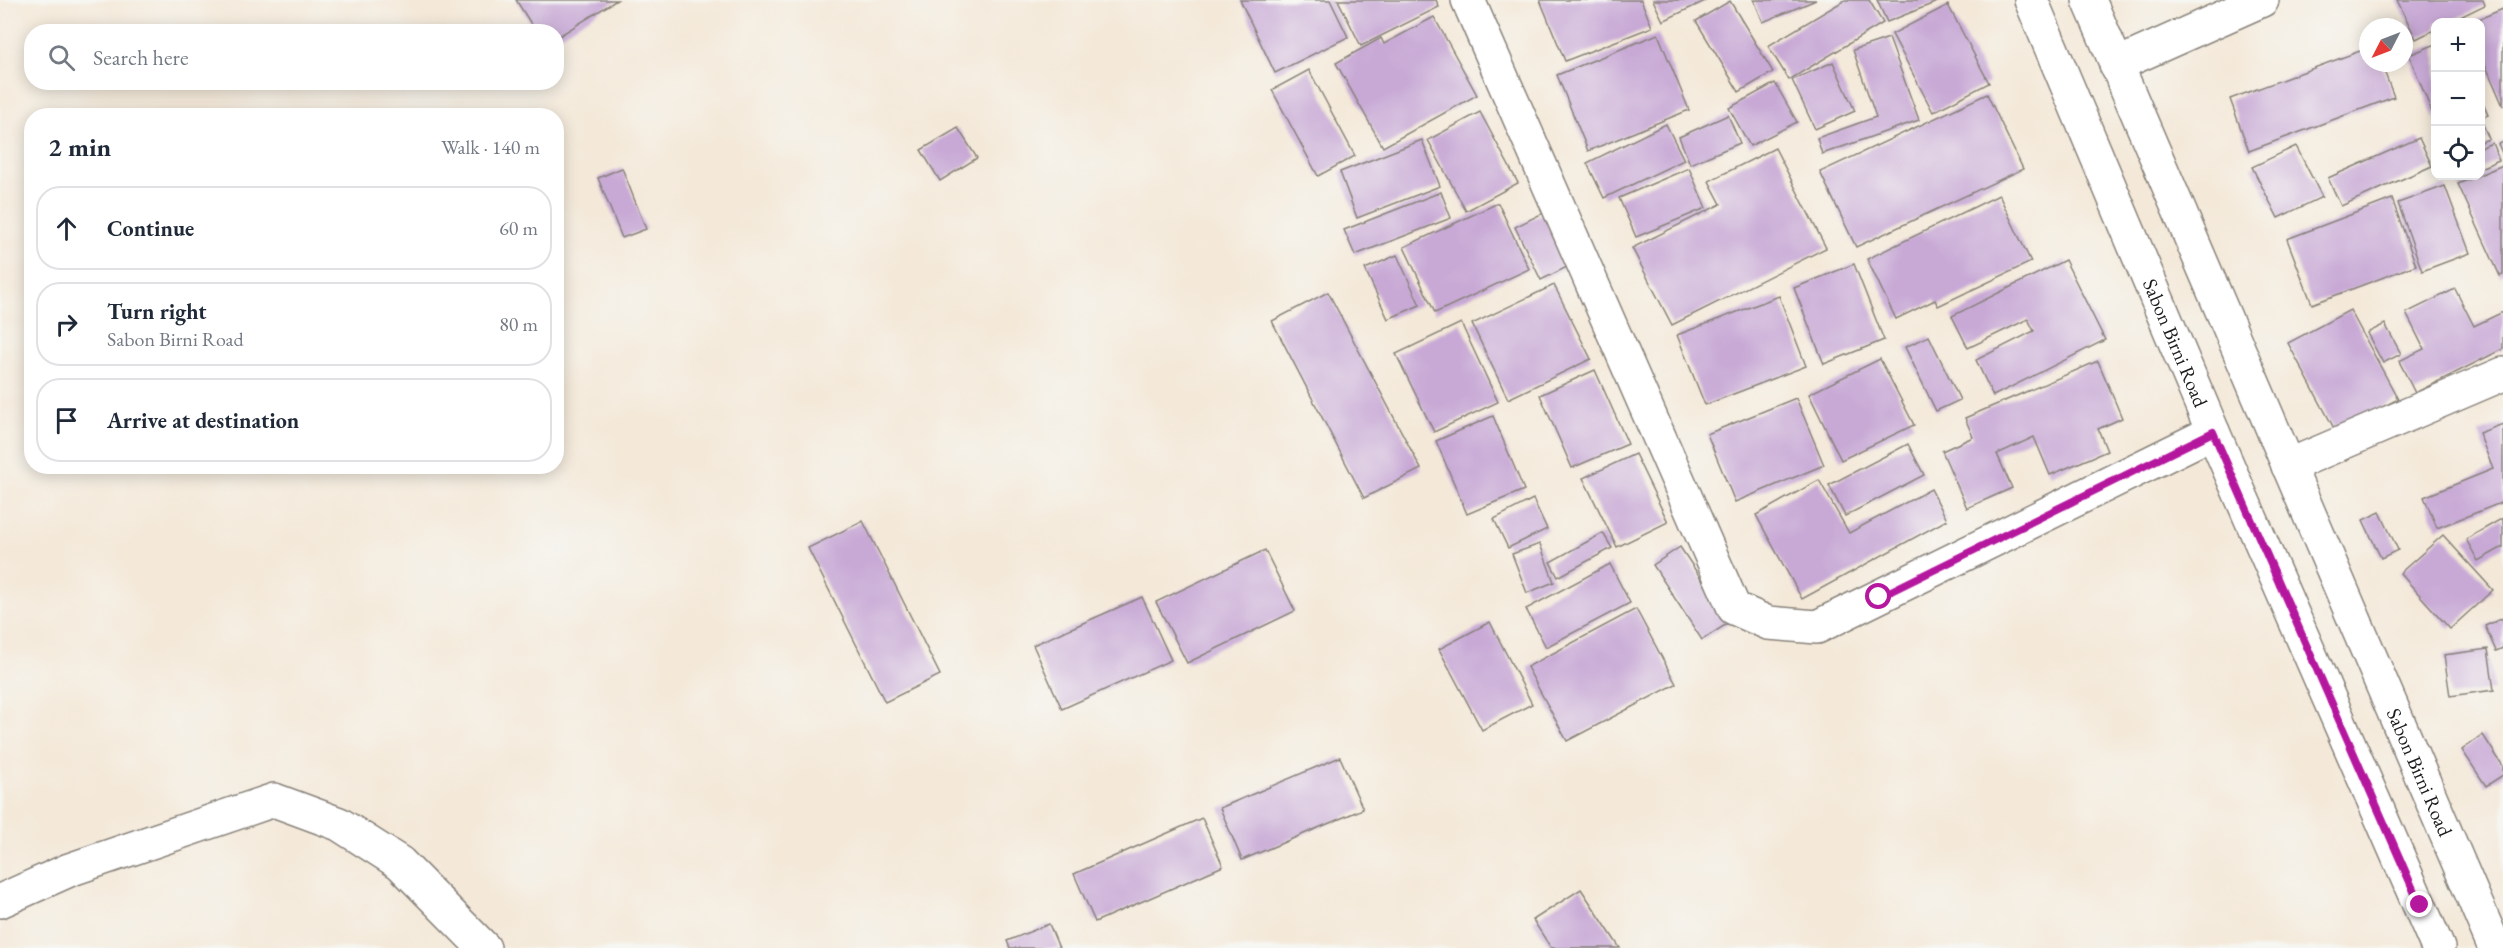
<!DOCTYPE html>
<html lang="en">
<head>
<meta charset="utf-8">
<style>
  body { margin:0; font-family:"EB Garamond",serif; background:#f6f6f7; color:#1f2937 }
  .controls { position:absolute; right:18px; top:18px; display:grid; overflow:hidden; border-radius:12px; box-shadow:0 3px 15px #0003 }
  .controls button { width:54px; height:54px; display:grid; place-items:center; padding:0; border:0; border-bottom:2px solid #e0e1e3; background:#fff; color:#1f2937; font:30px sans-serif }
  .compass { position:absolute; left:2359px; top:18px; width:54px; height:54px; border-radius:50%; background:#fff; box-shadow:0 3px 15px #0003; rotate:228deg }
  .stop { position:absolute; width:18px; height:18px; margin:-14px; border:4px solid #b5179e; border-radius:50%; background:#fff }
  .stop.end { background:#b5179e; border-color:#fff; box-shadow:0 2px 6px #0008 }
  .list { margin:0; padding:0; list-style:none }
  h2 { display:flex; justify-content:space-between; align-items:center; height:78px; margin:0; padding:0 24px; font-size:26px }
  h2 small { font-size:20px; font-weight:400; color:#747a83 }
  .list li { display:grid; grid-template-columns:39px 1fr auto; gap:18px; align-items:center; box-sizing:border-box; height:84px; margin:0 12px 12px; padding:0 12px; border:2px solid #e0e1e3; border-radius:24px }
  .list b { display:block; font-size:22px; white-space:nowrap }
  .list p { margin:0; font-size:20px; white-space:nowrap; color:#747a83 }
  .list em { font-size:20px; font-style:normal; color:#747a83 }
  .icon { flex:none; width:33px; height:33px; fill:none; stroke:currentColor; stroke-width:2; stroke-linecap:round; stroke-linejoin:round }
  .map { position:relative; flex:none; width:2503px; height:948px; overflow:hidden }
  .search { position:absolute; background:#fff; box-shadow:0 3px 15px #0003; left:24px; top:24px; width:540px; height:66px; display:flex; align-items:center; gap:15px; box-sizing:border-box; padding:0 21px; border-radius:24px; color:#747a83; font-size:22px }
  .panel { position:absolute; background:#fff; box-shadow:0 3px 15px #0003; left:24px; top:108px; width:540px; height:366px; border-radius:24px }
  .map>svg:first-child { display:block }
</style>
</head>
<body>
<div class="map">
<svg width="2503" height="948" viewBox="0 0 2503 948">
  <rect width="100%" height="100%" fill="#f6f6f2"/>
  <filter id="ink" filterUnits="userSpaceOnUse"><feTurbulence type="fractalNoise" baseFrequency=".0167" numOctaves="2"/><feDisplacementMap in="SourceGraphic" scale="12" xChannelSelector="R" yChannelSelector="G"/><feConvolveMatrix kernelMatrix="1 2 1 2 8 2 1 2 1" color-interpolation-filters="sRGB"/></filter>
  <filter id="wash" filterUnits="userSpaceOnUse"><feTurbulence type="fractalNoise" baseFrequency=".008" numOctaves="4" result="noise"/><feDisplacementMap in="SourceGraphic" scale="24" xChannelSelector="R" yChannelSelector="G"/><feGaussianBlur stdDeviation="1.35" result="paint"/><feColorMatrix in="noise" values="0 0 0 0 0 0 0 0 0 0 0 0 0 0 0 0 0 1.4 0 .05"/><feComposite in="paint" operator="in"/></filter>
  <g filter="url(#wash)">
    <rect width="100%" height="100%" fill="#f4e9d9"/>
    <g id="blocks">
      <g fill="#c8a9d6">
        <path d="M516 0H617L556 38V32H536Z"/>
        <path d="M1240 0H1330L1348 37 1275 73Z"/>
        <path d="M1338 0H1436L1439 7 1361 46Z"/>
        <path d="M1540 0H1641L1652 27 1565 61Z"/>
        <path d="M1653 0H1707L1663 21Z"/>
        <path d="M1754 0H1816L1763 22Z"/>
        <path d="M1845 0H1869L1883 23 1789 80 1768 46Z"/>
        <path d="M1877 0H1942L1887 22Z"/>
        <path d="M2397 0H2483L2485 5 2450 22H2436V29L2416 39Z"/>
        <path d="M1730 1 1773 72 1739 92 1696 21Z"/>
        <path d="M1948 5 1989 83 1933 112 1892 34Z"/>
        <path d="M2503 9V106L2480 52V22H2472Z"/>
        <path d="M1434 17 1477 95 1383 147 1336 63 1381 38 1384 44Z"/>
        <path d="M1658 34 1689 110 1588 151 1557 75Z"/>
        <path d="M1889 38 1919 120 1822 154 1817 138 1876 117 1853 50Z"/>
        <path d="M2436 44V120H2435L2409 55Z"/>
        <path d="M2368 48V63H2381L2394 97 2249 151 2230 99Z"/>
        <path d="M1833 62 1855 111 1815 129 1792 80Z"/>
        <path d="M1309 70 1355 156 1318 176 1272 90Z"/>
        <path d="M1775 83 1797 122 1750 146 1729 108Z"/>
        <path d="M1987 94 2023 169 1856 247 1820 172Z"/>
        <path d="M2480 96 2488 115 2480 118Z"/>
        <path d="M1480 112 1518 183 1466 211 1428 140Z"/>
        <path d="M1728 115 1740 143 1690 164 1679 137Z"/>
        <path d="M2482 122 2489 139 2480 142V123Z"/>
        <path d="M1666 124 1684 160 1604 198 1587 163Z"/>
        <path d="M958 128 977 158 940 181 921 150Z"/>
        <path d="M2419 138 2432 166 2341 206 2328 178Z"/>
        <path d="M1422 140 1440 186 1357 218 1340 172Z"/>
        <path d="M2503 142V155L2498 144Z"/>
        <path d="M2492 143 2499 160 2480 168V148Z"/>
        <path d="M2296 146 2322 197 2278 218 2252 167Z"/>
        <path d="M1775 148 1826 248 1672 325 1632 248 1721 204 1709 181Z"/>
        <path d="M2503 165V275L2500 276 2458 184Z"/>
        <path d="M622 168 646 229 622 238 598 178Z"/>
        <path d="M1689 168 1706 208 1636 237 1619 198Z"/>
        <path d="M2445 186 2470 253 2422 271 2398 203Z"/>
        <path d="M1441 192 1451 218 1355 255 1344 230Z"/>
        <path d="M1999 195 2031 262 1938 306 1935 300 1896 319 1867 259Z"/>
        <path d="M2392 199 2416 265 2312 304 2287 239Z"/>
        <path d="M1498 203 1529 269 1435 313 1404 247Z"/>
        <path d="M1543 213 1569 266 1541 280 1515 227Z"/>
        <path d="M1397 255 1420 305 1388 319 1365 269Z"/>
        <path d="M2065 260 2105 340 1993 396 1976 360 2034 331 2028 319 1968 348 1952 316Z"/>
        <path d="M1854 264 1884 340 1824 364 1794 288Z"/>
        <path d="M1554 285 1591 359 1508 399 1472 324Z"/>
        <path d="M2455 289 2474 326 2503 312V349L2415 393 2399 361 2424 349 2406 313Z"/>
        <path d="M1328 292 1421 469 1364 498 1272 321Z"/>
        <path d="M1779 296 1806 366 1705 405 1677 335Z"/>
        <path d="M2350 310 2398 399 2336 432 2288 343Z"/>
        <path d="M1461 323 1498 402 1434 432 1396 354Z"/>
        <path d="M2385 324 2401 354 2383 363 2367 333Z"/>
        <path d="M1929 336 1960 400 1936 411 1905 347Z"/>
        <path d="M1880 359 1914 425 1841 460 1809 394Z"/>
        <path d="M2098 361 2122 418 2098 429 2107 451 2050 475 2034 437 1997 454 2012 488 1967 508 1942 451 1973 437 1965 418Z"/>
        <path d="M1595 370 1628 444 1572 468 1540 395Z"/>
        <path d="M1796 398 1824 465 1735 502 1707 434Z"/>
        <path d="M1493 416 1524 490 1467 514 1436 441Z"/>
        <path d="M2503 424V502L2437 528 2424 497 2493 469 2479 433Z"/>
        <path d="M1908 444 1924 475 1845 516 1829 485Z"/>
        <path d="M1635 454 1668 522 1617 547 1583 478Z"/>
        <path d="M1819 480 1849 533 1931 489 1947 520 1802 599 1756 515Z"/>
        <path d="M1533 499 1547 529 1508 548 1494 519Z"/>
        <path d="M2380 512 2398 550 2381 558 2363 520Z"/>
        <path d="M2503 518V547L2478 561 2466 539Z"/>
        <path d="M863 521 940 675 885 702 808 548Z"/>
        <path d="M1603 533 1612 548 1558 577 1550 562Z"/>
        <path d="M2443 535 2493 590 2450 629 2400 573Z"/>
        <path d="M1540 544 1554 582 1527 593 1512 554Z"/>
        <path d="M1680 547 1730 622 1702 640 1653 565Z"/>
        <path d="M1265 550 1295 611 1187 663 1156 602Z"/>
        <path d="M1610 564 1630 603 1546 647 1526 609Z"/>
        <path d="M1142 597 1171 660 1062 709 1033 645Z"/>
        <path d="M1636 609 1676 684 1567 741 1527 667Z"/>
        <path d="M2503 618V648L2496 651 2485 626Z"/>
        <path d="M1490 622 1532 704 1482 730 1439 649Z"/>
        <path d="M2488 649 2494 690 2450 696 2444 655Z"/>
        <path d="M2483 735 2503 766V775L2486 786 2462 750Z"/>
        <path d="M1340 757 1363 809 1242 860 1220 808Z"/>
        <path d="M1202 818 1223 866 1095 922 1074 874Z"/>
        <path d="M1581 889 1620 948H1551L1533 920Z"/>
        <path d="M1049 924 1059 948H1010L1007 941Z"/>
      </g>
    </g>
  </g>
  <g filter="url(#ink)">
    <use href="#blocks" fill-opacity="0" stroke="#88827a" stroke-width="1.5"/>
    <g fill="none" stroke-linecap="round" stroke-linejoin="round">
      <defs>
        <g id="minor">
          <path d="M1468 0 1734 608 1768 623 1817 627 2213 432"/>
          <path id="s1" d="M2031 0 2213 432 2438 948"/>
          <path id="s2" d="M2089 0 2495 948"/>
          <path d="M2116 65 2262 0"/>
          <path d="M2288 466 2503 374"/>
          <path d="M0 901 69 870 274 800 339 824 400 863 484 948"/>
        </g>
      </defs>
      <use href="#minor" stroke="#88827a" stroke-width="36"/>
      <use href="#minor" stroke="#fff" stroke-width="33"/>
    </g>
  </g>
  <g fill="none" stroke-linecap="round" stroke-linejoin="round" filter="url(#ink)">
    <path stroke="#b5179e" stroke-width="8" d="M1879 597 2213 432 2420 905"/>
  </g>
  <g text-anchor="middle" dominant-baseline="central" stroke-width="6" stroke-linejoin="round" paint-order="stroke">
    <g font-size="20" fill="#1c1c1c" stroke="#f6f6f2">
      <text stroke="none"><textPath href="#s1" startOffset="372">Sabon Birni Road</textPath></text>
      <text stroke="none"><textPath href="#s2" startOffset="840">Sabon Birni Road</textPath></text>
    </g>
  </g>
</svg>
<div class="controls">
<button>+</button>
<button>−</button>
<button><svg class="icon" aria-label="locate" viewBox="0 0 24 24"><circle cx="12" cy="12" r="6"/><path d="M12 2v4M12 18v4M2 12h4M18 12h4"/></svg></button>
</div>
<svg class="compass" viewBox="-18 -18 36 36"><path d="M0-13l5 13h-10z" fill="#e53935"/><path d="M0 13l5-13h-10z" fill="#747a83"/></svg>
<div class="stop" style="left:1879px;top:597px"></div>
<div class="stop end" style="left:2420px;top:905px"></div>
<div class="search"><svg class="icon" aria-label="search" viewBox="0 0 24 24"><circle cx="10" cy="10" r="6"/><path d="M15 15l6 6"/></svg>Search here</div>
<section class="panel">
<h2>2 min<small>Walk · 140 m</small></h2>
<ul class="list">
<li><svg class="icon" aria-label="ahead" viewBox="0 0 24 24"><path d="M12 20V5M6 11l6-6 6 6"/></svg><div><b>Continue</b></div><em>60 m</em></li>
<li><svg class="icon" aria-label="right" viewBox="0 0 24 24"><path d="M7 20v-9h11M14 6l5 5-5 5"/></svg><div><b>Turn right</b><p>Sabon Birni Road</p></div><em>80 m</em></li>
<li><svg class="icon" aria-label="arrive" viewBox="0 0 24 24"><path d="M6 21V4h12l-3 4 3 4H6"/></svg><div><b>Arrive at destination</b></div></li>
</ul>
</section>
</div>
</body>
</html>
